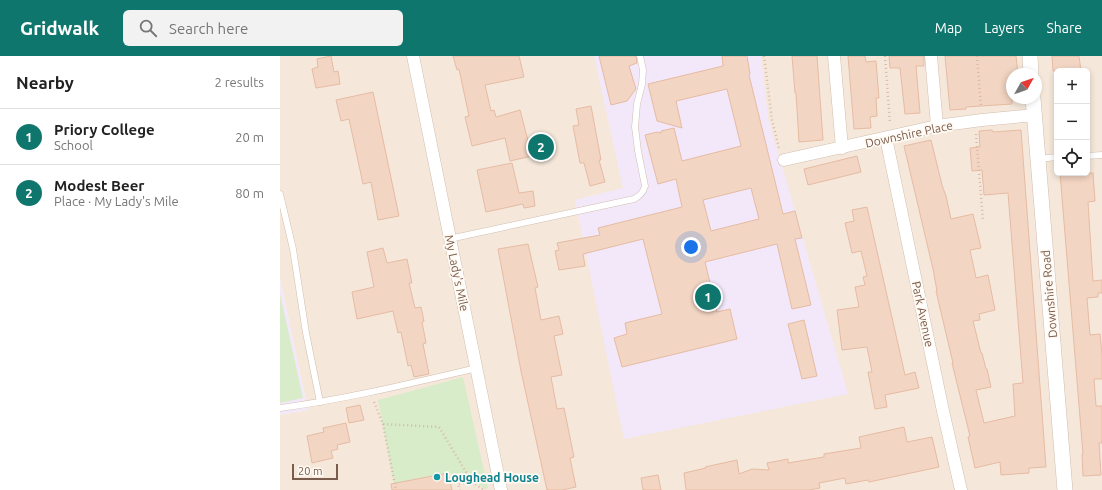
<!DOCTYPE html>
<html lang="en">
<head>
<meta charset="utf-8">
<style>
  body { margin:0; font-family:Ubuntu,sans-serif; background:#f2f2f2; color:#222 }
  .controls { position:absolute; right:12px; top:12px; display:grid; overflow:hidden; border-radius:6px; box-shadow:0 2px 6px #0003 }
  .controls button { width:36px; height:36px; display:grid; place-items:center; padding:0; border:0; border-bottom:1px solid #e0e0e0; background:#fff; color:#222; font:20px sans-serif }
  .compass { position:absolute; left:726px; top:12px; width:36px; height:36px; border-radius:50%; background:#fff; box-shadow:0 2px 6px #0003; rotate:50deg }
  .scale { position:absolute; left:12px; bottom:10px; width:46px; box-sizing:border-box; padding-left:4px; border:2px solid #7a5c4d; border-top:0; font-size:11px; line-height:14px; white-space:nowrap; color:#7a5c4d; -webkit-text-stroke:3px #fffaf3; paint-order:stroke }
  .you { position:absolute; left:411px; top:191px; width:14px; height:14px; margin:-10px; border:3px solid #fff; border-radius:50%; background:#1a73e8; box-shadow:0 0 0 6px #1a73e833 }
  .badge { display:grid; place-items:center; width:26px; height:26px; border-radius:50%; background:#0f766e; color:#fff; font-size:13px; font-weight:700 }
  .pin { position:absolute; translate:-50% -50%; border:2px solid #fff; box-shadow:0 1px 4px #0006 }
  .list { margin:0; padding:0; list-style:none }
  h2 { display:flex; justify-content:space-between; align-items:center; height:52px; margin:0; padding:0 16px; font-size:17px }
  h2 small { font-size:13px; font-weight:400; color:#767676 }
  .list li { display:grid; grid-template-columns:26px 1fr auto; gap:12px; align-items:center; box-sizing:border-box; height:56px; padding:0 16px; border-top:1px solid #e0e0e0 }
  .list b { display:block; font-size:15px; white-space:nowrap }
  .list p { margin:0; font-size:13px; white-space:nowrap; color:#767676 }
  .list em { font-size:13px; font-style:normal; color:#767676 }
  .icon { flex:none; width:22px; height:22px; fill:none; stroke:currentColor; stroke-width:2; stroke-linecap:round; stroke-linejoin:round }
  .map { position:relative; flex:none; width:822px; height:434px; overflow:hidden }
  header { display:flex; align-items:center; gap:24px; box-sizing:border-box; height:56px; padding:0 20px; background:#0f766e; color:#fff }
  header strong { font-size:19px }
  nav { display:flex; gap:22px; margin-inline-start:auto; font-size:14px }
  .search { width:280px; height:36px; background:#f2f2f2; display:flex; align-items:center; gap:10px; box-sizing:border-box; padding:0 14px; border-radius:6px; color:#767676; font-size:15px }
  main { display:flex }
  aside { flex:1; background:#fff }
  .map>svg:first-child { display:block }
</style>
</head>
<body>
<header>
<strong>Gridwalk</strong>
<div class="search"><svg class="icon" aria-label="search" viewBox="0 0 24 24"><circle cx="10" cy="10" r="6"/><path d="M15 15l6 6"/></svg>Search here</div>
<nav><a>Map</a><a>Layers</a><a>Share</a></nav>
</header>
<main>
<aside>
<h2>Nearby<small>2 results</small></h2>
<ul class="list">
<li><span class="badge">1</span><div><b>Priory College</b><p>School</p></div><em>20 m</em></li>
<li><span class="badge">2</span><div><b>Modest Beer</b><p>Place · My Lady's Mile</p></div><em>80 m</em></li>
</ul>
</aside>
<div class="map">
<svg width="822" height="434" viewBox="0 0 822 434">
  <rect width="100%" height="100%" fill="#fdf6ec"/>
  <path fill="#f5e8da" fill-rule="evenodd" d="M0 0H822V434H0V359L28 354 0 223ZM777 15H807V117H777ZM732 18H756V42H732Z"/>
  <g fill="#f3e8fa">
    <path d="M314 0H481L488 62 568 338 344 383 295 144 343 132Z"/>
    <path d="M0 223 28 354 0 359Z"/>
  </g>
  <g fill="#d8ecc9">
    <path d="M0 238 23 342 0 347Z"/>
    <path d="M183 321 208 432 205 433 193 424 168 417 121 426 115 434 98 344Z"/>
  </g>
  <g fill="#f3d5c3" stroke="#e6bba3" fill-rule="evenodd">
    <path d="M51 0 54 16 58 15 60 28 36 32 32 13 38 11 37 3Z"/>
    <path d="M173 0H239L244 21 205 29 211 55 214 54 216 61 240 54 252 100 230 105 225 82 192 90 185 61 189 60 179 13 177 14Z"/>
    <path d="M319 0H356L357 7 349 10 356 33 347 45 331 49Z"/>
    <path d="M442 0H467L470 18 469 19 503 158 515 155 522 182 515 183 531 249 512 253 497 188 425 206 437 256 450 253 457 283 342 311 334 282 347 278 345 267 382 258 363 183 303 198 305 210 279 214 275 195 279 194 277 187 320 179 318 172 402 151 396 123 378 128 365 79 377 76 381 77V75L394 72 402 105 461 90 447 33 396 45 402 72 377 65 368 28 443 10ZM471 132 479 163 431 175 423 144Z"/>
    <path d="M512 0H537L543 84 519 86 516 37H515Z"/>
    <path d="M568 0H585L586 6 596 5 599 42H596L597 60 590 61 591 72 574 73Z"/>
    <path d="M609 0H644V10H636L640 57 625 58 620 12H610Z"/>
    <path d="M665 0H736L738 18H732V48L686 51V53L670 54Z"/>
    <path d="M772 0H799L801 15H773Z"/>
    <path d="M93 36 119 160 98 164 91 126 83 128 69 63 61 65 56 44Z"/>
    <path d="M311 50 321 104H319L325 126 310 130 304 107H300L293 70 299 69 296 53Z"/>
    <path d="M712 74 713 76 741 74 766 411 749 412V417L721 419 720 406 695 412 688 381 690 380 672 307H673L656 235H657L653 213 624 90 651 84 662 129 666 140 671 163 693 158 701 192 690 194 696 222 708 219 715 254 699 258 700 264 693 265 701 297H702L706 313H707L711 331 696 334 704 367 735 360 733 328 743 327 728 137 704 139 702 114 692 115 690 92 700 91 699 75Z"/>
    <path d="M577 100 581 116 528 129 524 113Z"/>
    <path d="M232 107 239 137 253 135 255 150 244 152 243 148 206 156 197 114Z"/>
    <path d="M780 117H813L815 145 808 146 813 225 822 224V237H818V241L807 242 810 279 820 278 822 298V323H814L816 350H822V387H819L821 419 803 420 802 398H803Z"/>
    <path d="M587 151 625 319 635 316 639 332 605 339 607 351 595 353 588 316H592L587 291 562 294 557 254 579 251 575 231 585 229 583 221 587 220 581 195 572 197 565 167 574 165 572 154Z"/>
    <path d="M248 188 258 231 255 232 261 264 279 260 283 278 274 280 282 319 271 321 277 353 284 352 294 401 290 402 296 431 282 434H267L241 315 218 193Z"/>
    <path d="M103 192 107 207 127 203 132 227H129L135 252 141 251 144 265 142 266 146 287 143 288 149 318 134 321 131 309 128 310 121 276 118 277 113 255 77 263 72 236 94 231 87 196Z"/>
    <path d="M524 264 537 320 522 323 508 268Z"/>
    <path d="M80 349 84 364 69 367 66 352Z"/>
    <path d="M66 367 70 386 57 389 58 393 51 395 53 402 32 407 27 380 44 376 43 372Z"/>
    <path d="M624 371 627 386 652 381 659 411 589 426 588 424 566 428 565 422 539 427 540 432 529 434H406L404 417 426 412 425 411 457 404 459 418 472 413 489 414 487 407 508 403V407L544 401V398L581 392 579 381Z"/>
    <path d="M168 417 172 434H112L111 428Z"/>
    <path d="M378 419 381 434H363L361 422Z"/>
  </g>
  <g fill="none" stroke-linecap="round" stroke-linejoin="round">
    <defs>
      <g id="service">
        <path d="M807 100 822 99"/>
        <path d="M758 103 777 101"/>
        <path d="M0 138 13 193 26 277 40 346"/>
        <path d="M169 183 354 143C360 140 363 137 365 130L358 95 355 71 357 48 362 28 363 14 360 0"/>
        <path d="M0 352C67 343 132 327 197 312"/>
      </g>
      <g id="minor">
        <path d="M133 0 221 434"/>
        <path d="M554 0 562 92"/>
        <path d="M651 0 657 70"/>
        <path d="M606 82 663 355 681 434"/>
        <path d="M504 104 657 70 702 64 755 59"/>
      </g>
      <g id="tertiary">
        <path d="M750 0 751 18"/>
        <path d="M753 42 785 434"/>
      </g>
    </defs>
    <use href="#service" stroke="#d1beb0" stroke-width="7"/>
    <use href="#minor" stroke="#d1beb0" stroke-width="13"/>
    <use href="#tertiary" stroke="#d1beb0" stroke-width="16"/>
    <g stroke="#d9b8a5" stroke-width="2.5" stroke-dasharray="1 3" stroke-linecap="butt">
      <path d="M484 0 492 64 499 92"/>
      <path d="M605 0 610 67"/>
      <path d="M697 0 701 51"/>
      <path d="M696 78 703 165"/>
      <path d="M94 346 103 368 159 371 192 426 178 428 180 434"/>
      <path d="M103 368 116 434"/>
      <path d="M192 426 204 434"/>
    </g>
    <use href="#service" stroke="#fff" stroke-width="6"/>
    <use href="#minor" stroke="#fff" stroke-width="12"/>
    <use href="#tertiary" stroke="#fff" stroke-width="15"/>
  </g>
  <circle fill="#0f9aa8" stroke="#fffaf3" stroke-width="1.5" cx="157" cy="421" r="4"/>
  <g text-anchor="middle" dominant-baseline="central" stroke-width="3.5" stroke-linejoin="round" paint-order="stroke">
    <g font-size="12" fill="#7a5c4d" stroke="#fffaf3">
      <text transform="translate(629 78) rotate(-12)">Downshire Place</text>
      <text transform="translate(177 217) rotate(78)">My Lady's Mile</text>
      <text transform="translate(769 238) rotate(-95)">Downshire Road</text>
      <text transform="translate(643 258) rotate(78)">Park Avenue</text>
    </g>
    <g font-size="12" font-weight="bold" fill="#0d838f" stroke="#fffaf3" text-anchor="start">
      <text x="165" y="421">Loughead House</text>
    </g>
  </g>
</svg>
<div class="controls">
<button>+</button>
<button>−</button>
<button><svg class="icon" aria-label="locate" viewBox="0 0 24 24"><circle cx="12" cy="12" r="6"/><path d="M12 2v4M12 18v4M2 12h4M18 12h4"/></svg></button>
</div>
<svg class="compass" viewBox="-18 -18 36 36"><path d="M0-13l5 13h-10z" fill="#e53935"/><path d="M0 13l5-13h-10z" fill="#767676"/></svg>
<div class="scale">20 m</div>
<div class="you"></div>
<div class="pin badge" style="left:428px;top:241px">1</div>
<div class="pin badge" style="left:261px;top:91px">2</div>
</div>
</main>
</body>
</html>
